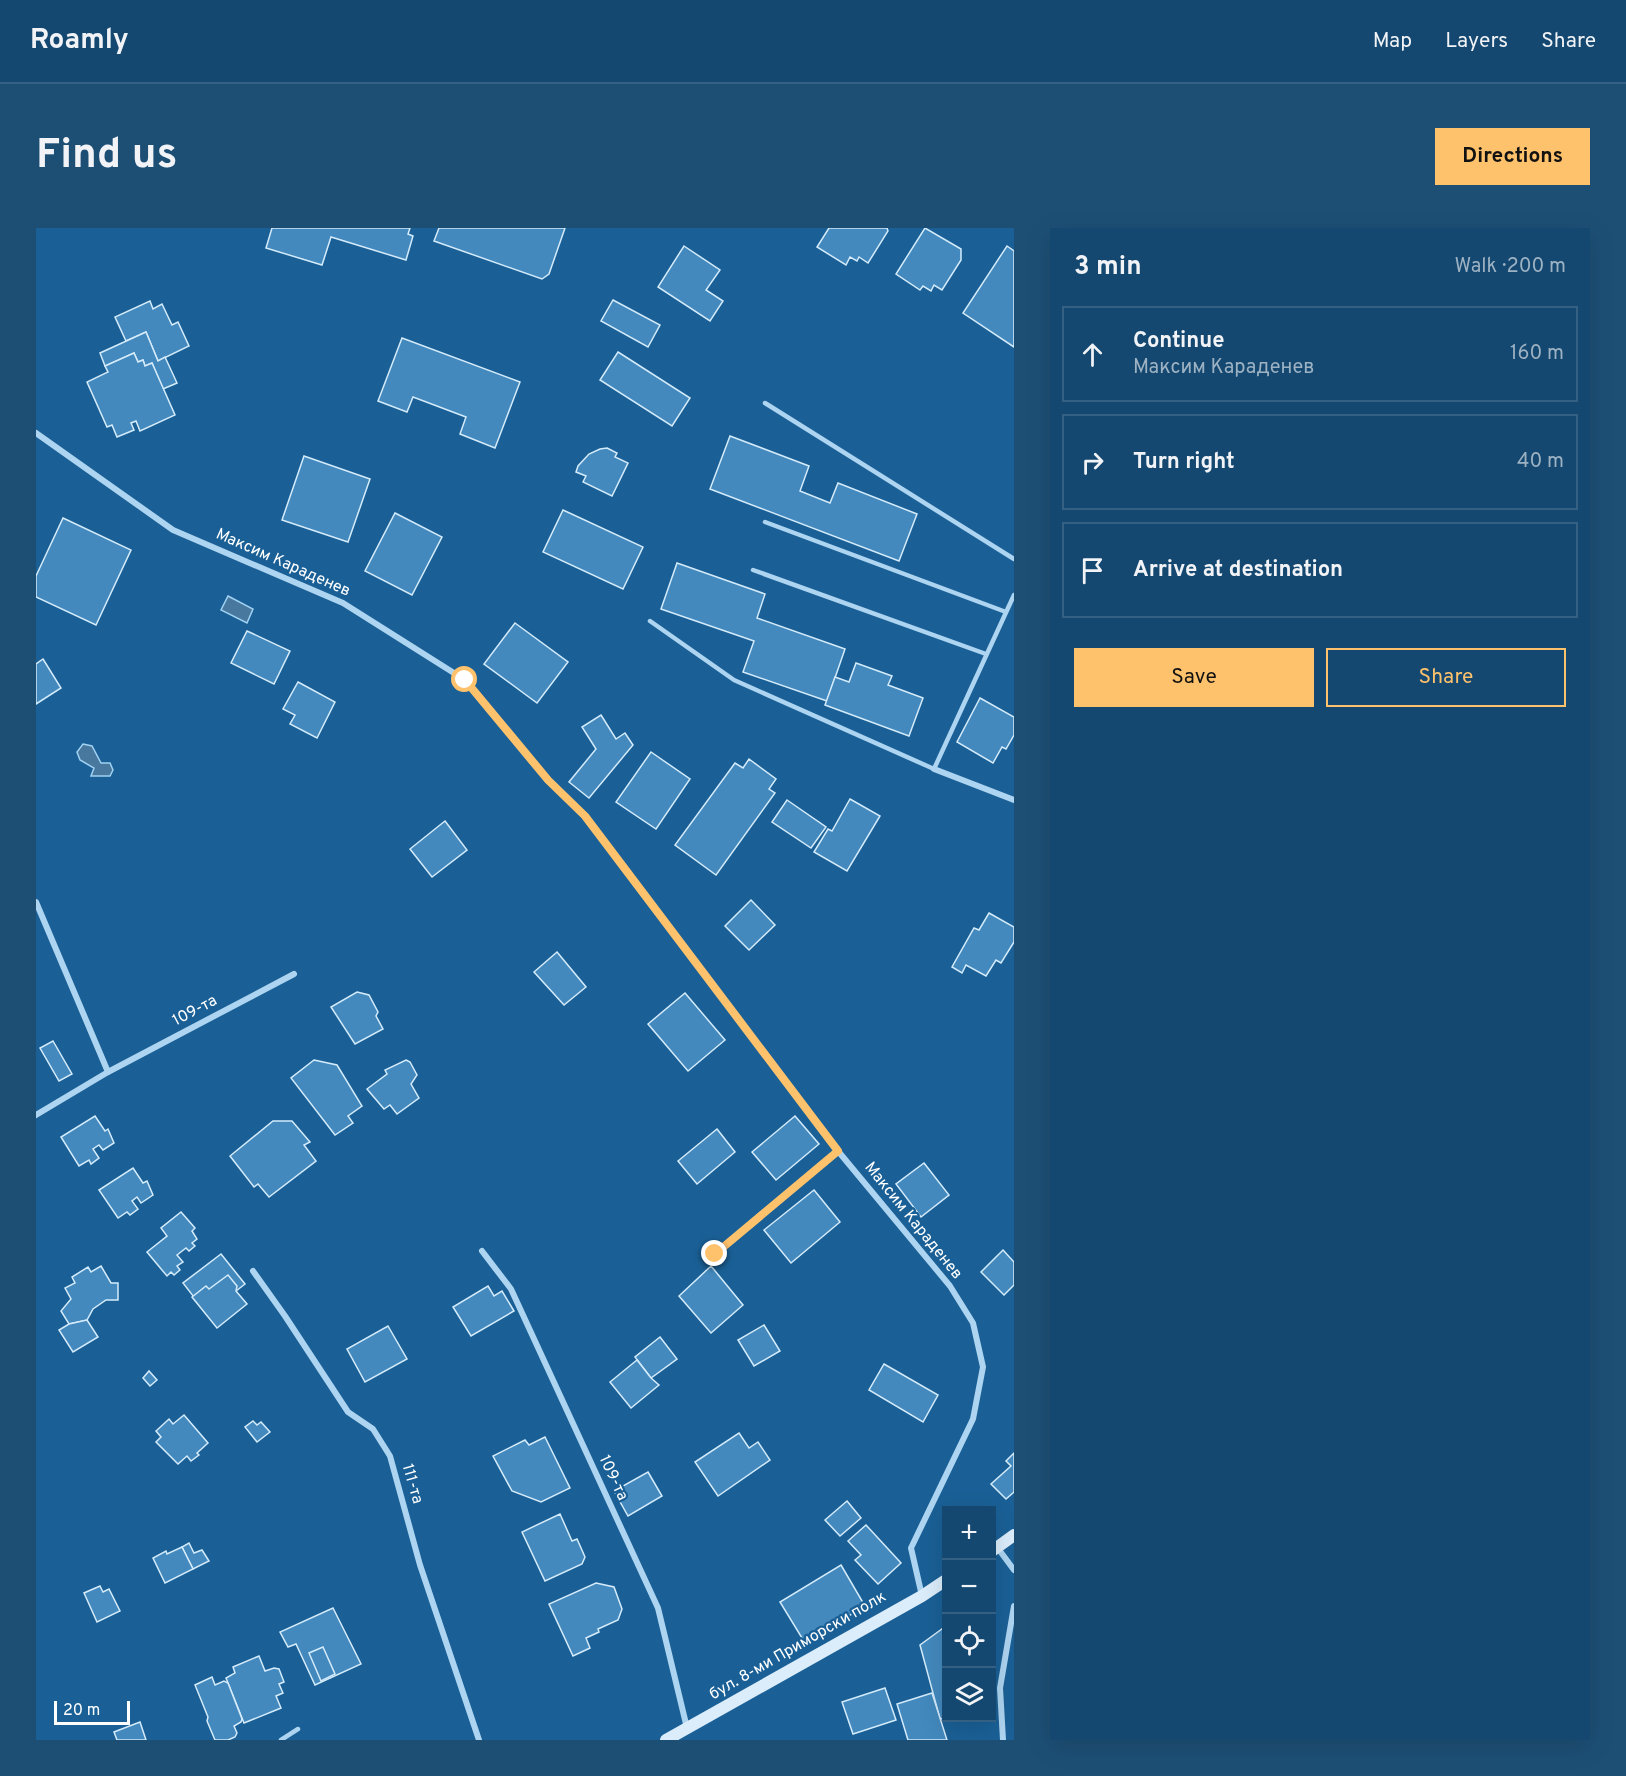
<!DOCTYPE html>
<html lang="en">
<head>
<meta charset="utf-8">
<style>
  body { margin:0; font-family:Overpass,sans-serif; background:#1d4f75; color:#f1f3f6 }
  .controls { position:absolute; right:18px; bottom:18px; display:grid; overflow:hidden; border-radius:0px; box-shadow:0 6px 24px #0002 }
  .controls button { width:54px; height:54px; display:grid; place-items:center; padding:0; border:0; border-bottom:2px solid #336083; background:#144870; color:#f1f3f6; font:30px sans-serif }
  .scale { position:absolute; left:18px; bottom:15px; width:76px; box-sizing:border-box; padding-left:6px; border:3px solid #fff; border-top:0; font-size:16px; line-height:21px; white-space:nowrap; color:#fff; -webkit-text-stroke:4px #1a6096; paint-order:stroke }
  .stop { position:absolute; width:18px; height:18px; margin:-14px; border:4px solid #ffc26c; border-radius:50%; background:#fff }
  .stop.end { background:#ffc26c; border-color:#fff; box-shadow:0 2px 6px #0008 }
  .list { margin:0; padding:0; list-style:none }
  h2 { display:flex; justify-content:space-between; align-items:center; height:78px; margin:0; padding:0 24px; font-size:26px }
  h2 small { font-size:20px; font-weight:400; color:#9db2c3 }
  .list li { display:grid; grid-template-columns:39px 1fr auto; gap:18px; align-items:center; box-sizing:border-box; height:96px; margin:0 12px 12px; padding:0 12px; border:2px solid #336083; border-radius:0px }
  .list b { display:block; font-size:22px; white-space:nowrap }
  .list p { margin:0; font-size:20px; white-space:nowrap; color:#9db2c3 }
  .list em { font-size:20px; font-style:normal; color:#9db2c3 }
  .actions { display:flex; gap:12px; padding:18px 24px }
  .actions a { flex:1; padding:14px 0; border:2px solid #ffc26c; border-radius:0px; text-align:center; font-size:21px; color:#ffc26c }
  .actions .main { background:#ffc26c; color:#111 }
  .icon { flex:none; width:33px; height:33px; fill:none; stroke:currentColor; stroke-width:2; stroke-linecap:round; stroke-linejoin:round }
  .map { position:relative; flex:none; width:978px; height:1512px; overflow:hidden; border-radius:0px }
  header { display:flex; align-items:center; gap:36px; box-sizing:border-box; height:84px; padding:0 30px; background:#144870; border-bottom:2px solid #336083 }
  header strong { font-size:28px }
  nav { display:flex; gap:33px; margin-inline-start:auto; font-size:21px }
  .intro { display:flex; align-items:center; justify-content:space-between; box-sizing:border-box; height:144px; padding:0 36px }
  h1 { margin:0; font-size:42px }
  .button { padding:15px 27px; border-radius:0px; background:#ffc26c; color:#111; font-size:21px; font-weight:700 }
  main { display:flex; gap:36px; padding:0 36px }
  aside { flex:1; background:#144870; border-radius:0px; box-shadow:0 6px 24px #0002 }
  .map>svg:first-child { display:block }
</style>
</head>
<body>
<header>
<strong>Roamly</strong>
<nav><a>Map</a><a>Layers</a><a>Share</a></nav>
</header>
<div class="intro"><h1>Find us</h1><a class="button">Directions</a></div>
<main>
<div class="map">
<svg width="978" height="1512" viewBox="0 0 978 1512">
  <rect width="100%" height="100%" fill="#1a6096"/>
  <g fill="#48789e" stroke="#a0d1f2" stroke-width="1.5">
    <path d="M192 368 217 381 211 395 185 382Z"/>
    <path d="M47 516 56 518 65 535H74L77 542 74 548H55L58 540 44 532 41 524Z"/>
  </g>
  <g fill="#4389bd" stroke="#d4ebfb" stroke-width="1.5">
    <path d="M236 0H374L372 6 377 8 370 32 295 9 286 37 230 20Z"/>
    <path d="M403 0H529L513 46 506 51 398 13Z"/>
    <path d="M793 0H851L852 3 832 35 823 29 821 33 814 29 810 37 781 19Z"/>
    <path d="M889 0 925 21V32L906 62 898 57 895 63 887 58 884 62 860 46Z"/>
    <path d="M648 18 684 42 670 62 687 73 674 93 622 59Z"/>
    <path d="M971 18 978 23V119L927 85Z"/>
    <path d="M577 72 624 97 612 119 565 93Z"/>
    <path d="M114 73 117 81 126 76 136 97 142 94 153 118 122 133 110 104 90 113 79 89Z"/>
    <path d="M110 104 122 133 129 129 141 155 127 161 116 135 109 138 107 132 102 134 98 125 69 138 64 125Z"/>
    <path d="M366 110 484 154 459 220 424 206 430 189 377 169 371 184 342 173Z"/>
    <path d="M582 124 654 170 636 198 564 152Z"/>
    <path d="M98 125 102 134 107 132 109 138 116 135 139 187 104 203 100 193 95 195 98 202 81 209 76 197 71 199 51 154 72 144 69 138Z"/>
    <path d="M694 208 773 238 764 263 794 275 802 255 881 286 863 333 674 261Z"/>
    <path d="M571 220 581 225 579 229 592 235 576 268 547 254 550 248 540 244 542 238 553 226 564 221Z"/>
    <path d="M268 228 334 251 312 314 246 292Z"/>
    <path d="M527 282 607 319 587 361 507 324Z"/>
    <path d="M359 285 406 309 376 367 329 343Z"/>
    <path d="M27 290 95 322 60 397 0 369V348Z"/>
    <path d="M641 335 729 366 721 390 809 421 791 473 707 444 718 413 625 381Z"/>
    <path d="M479 395 532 434 501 475 448 436Z"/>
    <path d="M211 403 254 423 238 456 195 435Z"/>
    <path d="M7 431 25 460 0 476V436Z"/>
    <path d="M820 435 856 448 852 457 887 470 873 508 789 477 799 449 813 454Z"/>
    <path d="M262 454 299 474 281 510 254 496 259 487 247 481Z"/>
    <path d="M944 470 978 489V507L970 521 966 519 957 535 921 514Z"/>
    <path d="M565 487 580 511 589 505 597 517 553 570 533 554 560 521 546 499Z"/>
    <path d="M615 524 654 551 620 601 580 574Z"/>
    <path d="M713 531 740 551 733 561 739 565 680 647 639 617 699 535 707 540Z"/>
    <path d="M814 571 844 588 811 643 778 624 792 601 796 603Z"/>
    <path d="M751 572 790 599 775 620 736 594Z"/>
    <path d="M409 593 431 622 396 649 374 621Z"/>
    <path d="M715 672 739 697 713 722 689 698Z"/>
    <path d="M953 685 978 699V714L965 735 960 732 950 748 930 737 926 745 916 739 938 700 943 702Z"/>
    <path d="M521 724 550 759 528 777 498 744Z"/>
    <path d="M321 764 333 767 342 784 340 788 347 801 319 816 295 779Z"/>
    <path d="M649 765 689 812 652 843 612 796Z"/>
    <path d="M17 813 36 846 23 853 4 820Z"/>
    <path d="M278 832 301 837 326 878 312 888 317 895 299 907 255 850Z"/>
    <path d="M370 832 374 834 381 847 375 856 383 870 361 886 354 877 348 881 331 861 351 846 349 842Z"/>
    <path d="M59 888 69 903 72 901 78 915 67 922 63 917 57 921 63 930 55 936 53 932 43 938 25 909Z"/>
    <path d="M759 888 783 916 740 952 716 924Z"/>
    <path d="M237 893H256L274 914 268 917 280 933 233 969 222 956 218 959 194 928Z"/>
    <path d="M681 901 699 924 661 956 642 933Z"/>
    <path d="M888 935 913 967 885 989 860 956Z"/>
    <path d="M97 940 107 955 111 953 117 967 105 975 101 969 96 973 102 981 94 987 91 984 82 990 63 962Z"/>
    <path d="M778 962 804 994 755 1035 728 1002Z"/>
    <path d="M145 984 159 1000 156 1003 161 1011 156 1015 159 1018 153 1023 150 1020 141 1027 147 1034 141 1038 144 1042 138 1047 135 1044 131 1048 111 1024 131 1008 125 1000Z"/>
    <path d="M967 1022 978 1034V1057L968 1067 945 1044Z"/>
    <path d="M185 1026 209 1056 171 1086 147 1055Z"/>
    <path d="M65 1038 75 1055H82V1072H70L57 1081 51 1092 33 1096 25 1083 35 1071 29 1060 39 1055 36 1049 52 1039 55 1044Z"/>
    <path d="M675 1038 707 1077 675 1105 643 1068Z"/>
    <path d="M192 1047 201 1058 200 1063 211 1076 181 1100 156 1069 170 1058 173 1061Z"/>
    <path d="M452 1058 458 1068 466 1063 478 1083 435 1108 417 1079Z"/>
    <path d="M51 1092 62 1109 37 1124 23 1102 33 1096Z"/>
    <path d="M728 1097 744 1123 718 1138 702 1112Z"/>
    <path d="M352 1098 371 1131 329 1154 311 1121Z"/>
    <path d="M624 1109 641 1131 615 1150 599 1129Z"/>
    <path d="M601 1132 615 1150 623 1157 595 1180 574 1154Z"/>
    <path d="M848 1136 902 1167 887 1194 833 1162Z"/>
    <path d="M113 1143 121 1152 114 1158 107 1150Z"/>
    <path d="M148 1187 172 1215 161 1225 163 1227 155 1233 151 1228 142 1236 120 1214 125 1209 120 1203 133 1191 137 1196Z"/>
    <path d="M217 1193 221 1197 225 1194 234 1204 221 1214 209 1199Z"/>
    <path d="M703 1205 713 1220 722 1214 734 1232 682 1268 659 1234Z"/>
    <path d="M509 1209 534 1260 505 1274 476 1263 457 1228 489 1212 493 1217Z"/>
    <path d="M978 1225V1264L970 1271 955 1256 975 1238 970 1233Z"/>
    <path d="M612 1244 626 1268 592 1288 578 1263Z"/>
    <path d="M811 1273 825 1290 804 1308 789 1292Z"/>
    <path d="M524 1286 536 1313 541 1311 549 1329 546 1336 509 1353 486 1304Z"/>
    <path d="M830 1297 865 1335 842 1356 819 1332 825 1327 812 1313Z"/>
    <path d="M153 1315 158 1325 166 1322 173 1333 157 1341 146 1319Z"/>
    <path d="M146 1319 157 1341 129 1355 117 1330 130 1323 131 1326Z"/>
    <path d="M805 1337 829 1378 769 1415 744 1374Z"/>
    <path d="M560 1355 578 1359 586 1381 582 1392 562 1401 563 1404 550 1410 554 1420 537 1428 513 1376Z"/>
    <path d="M64 1358 67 1364 73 1361 84 1383 61 1394 48 1365Z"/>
    <path d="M297 1380 325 1436 279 1457 260 1416 252 1419 244 1404Z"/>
    <path d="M910 1398V1490H912L904 1491 884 1417Z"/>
    <path d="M287 1419 299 1446 285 1453 273 1425Z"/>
    <path d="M223 1428 229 1443 238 1440 243 1441 248 1454 243 1456 247 1465 240 1468 245 1480 208 1495 190 1450 199 1445 197 1439Z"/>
    <path d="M176 1449 179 1457 188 1453 192 1455 206 1491 205 1494 198 1498 201 1505 199 1509 192 1512H179L171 1493 172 1489 159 1457Z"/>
    <path d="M849 1460 860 1492 817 1506 806 1474Z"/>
    <path d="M896 1465 911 1512H872L861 1476Z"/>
    <path d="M104 1494 110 1512H81L78 1504Z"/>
  </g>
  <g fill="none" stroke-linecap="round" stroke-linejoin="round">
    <g stroke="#add4f0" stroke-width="4.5">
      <path d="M729 175 978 331"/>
      <path d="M729 294 970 384"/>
      <path d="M717 342 950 426"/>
      <path d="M614 393 698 452 898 541 978 367"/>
      <path d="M679 1026 802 923"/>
      <path d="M245 1512 262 1501"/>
    </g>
    <g stroke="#add4f0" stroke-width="6">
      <path d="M0 205 137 302 307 375 429 452 512 552 549 588 802 923 914 1058 937 1095 947 1139 937 1191 875 1320 886 1368"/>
      <path d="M898 541 978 572"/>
      <path d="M0 674 72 844 0 887"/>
      <path d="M72 844 258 746"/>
      <path d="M446 1023 475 1061 622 1380 651 1500"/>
      <path d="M217 1043 249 1088 312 1184 337 1201 354 1228 384 1337 443 1512"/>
      <path d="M961 1319 978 1342"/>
      <path d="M967 1512 964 1460 978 1378"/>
    </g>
    <g stroke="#dbedfb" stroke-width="12">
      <path d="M956 1323 978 1307"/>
      <path d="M630 1512 886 1368 910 1352"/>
    </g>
  </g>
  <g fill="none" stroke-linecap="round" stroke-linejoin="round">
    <path stroke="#ffc26c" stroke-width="8" d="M429 452 512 552 549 588 802 923 679 1026"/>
  </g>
  <g text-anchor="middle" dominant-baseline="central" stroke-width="4.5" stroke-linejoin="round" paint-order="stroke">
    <g font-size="16" fill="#fff" stroke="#1a6096">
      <text transform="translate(247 335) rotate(24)">Максим Караденев</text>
      <text transform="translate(159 783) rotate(-28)">109-та</text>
      <text transform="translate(877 993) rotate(51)">Максим Караденев</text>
      <text transform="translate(577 1250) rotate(65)">109-та</text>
      <text transform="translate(376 1256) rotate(74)">111-та</text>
      <text transform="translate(762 1418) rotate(-30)">бул. 8-ми Приморски полк</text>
    </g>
  </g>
</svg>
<div class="controls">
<button>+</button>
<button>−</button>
<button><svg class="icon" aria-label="locate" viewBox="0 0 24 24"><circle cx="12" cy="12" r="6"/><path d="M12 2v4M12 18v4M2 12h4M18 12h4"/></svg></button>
<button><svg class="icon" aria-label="layers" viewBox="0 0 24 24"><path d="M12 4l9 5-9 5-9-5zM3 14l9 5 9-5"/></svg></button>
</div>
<div class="scale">20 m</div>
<div class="stop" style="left:429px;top:452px"></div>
<div class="stop end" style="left:679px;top:1026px"></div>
</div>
<aside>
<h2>3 min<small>Walk · 200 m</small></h2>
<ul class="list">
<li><svg class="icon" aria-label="ahead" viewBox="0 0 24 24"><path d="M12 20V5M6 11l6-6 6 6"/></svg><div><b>Continue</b><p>Максим Караденев</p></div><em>160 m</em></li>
<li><svg class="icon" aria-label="right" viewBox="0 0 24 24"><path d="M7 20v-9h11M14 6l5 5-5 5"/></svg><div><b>Turn right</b></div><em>40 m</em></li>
<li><svg class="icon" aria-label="arrive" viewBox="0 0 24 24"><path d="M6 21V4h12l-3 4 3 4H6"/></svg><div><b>Arrive at destination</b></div></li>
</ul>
<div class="actions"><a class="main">Save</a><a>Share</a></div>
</aside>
</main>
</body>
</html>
